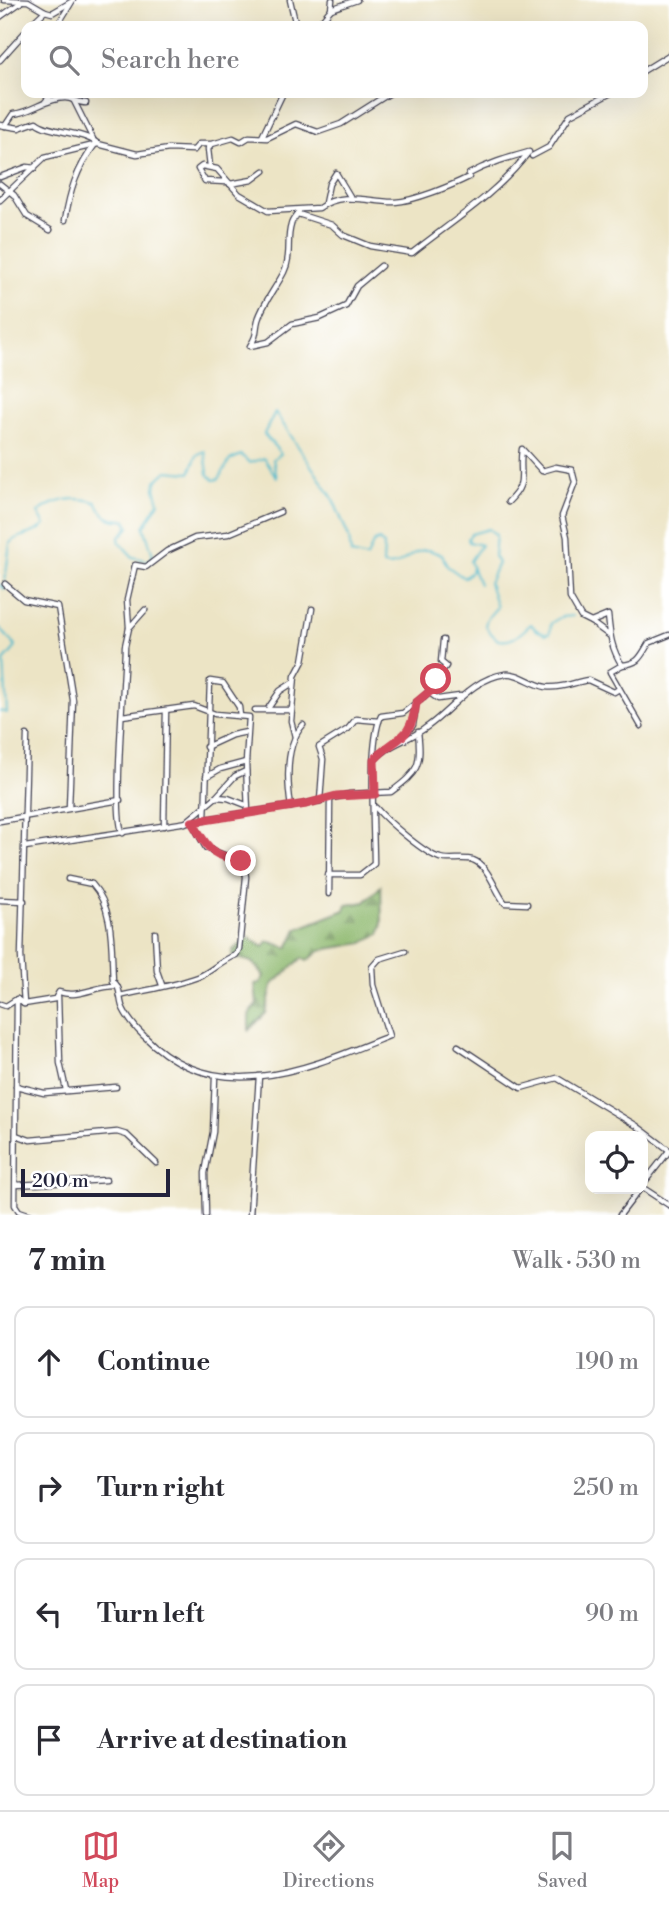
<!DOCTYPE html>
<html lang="en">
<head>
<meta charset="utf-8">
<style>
  body { margin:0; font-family:"Libre Bodoni",serif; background:#f7f7f7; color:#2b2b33 }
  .controls { position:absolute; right:21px; bottom:21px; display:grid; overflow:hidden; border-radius:14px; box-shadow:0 7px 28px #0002 }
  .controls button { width:63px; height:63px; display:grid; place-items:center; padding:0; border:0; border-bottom:2px solid #e1e1e2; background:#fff; color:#2b2b33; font:35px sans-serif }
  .scale { position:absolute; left:21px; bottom:18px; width:149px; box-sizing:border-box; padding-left:7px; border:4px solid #22223b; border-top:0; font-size:19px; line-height:24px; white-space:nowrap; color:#22223b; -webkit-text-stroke:5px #fff; paint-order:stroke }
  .stop { position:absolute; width:21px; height:21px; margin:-16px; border:5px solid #d1495b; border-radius:50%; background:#fff }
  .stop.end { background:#d1495b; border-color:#fff; box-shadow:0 2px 7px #0008 }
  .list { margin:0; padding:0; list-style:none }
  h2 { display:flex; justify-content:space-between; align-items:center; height:91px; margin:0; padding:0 28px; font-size:30px }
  h2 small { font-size:23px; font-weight:400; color:#7c7c81 }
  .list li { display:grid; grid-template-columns:46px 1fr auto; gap:21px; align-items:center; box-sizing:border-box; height:112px; margin:0 14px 14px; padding:0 14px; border:2px solid #e1e1e2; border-radius:14px }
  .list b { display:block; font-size:26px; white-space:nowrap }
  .list em { font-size:23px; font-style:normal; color:#7c7c81 }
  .icon { flex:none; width:38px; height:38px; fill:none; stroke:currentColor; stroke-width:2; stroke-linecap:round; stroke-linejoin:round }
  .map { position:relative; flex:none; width:669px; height:1215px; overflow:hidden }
  .search { position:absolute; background:#fff; box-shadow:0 7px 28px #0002; left:21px; right:21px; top:21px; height:77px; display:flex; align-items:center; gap:18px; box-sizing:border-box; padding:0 24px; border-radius:14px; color:#7c7c81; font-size:26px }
  .sheet { height:595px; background:#fff }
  nav { display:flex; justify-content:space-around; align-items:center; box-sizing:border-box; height:98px; border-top:2px solid #e1e1e2; background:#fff; font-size:19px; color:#7c7c81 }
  nav a { display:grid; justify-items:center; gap:4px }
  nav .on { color:#d1495b }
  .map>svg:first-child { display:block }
</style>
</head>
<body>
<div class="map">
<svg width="669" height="1215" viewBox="0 0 669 1215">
  <defs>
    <pattern id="forest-firs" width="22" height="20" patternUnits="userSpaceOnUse" patternTransform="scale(1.75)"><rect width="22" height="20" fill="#8fb970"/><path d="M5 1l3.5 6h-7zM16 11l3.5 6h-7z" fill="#74965d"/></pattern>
  </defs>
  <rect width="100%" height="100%" fill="#fff"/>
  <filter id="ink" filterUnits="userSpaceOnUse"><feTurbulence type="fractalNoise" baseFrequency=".0143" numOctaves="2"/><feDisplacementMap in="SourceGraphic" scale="14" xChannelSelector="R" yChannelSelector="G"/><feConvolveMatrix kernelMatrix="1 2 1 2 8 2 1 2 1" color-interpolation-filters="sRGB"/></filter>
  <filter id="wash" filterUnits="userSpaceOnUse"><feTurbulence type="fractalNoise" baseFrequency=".00686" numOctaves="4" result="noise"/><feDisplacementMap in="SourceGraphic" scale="28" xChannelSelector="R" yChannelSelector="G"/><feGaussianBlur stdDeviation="1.57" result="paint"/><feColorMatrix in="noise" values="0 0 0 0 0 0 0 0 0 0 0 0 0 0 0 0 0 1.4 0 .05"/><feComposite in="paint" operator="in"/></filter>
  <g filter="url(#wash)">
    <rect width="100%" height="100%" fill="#ece4c5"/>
    <path fill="url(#forest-firs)" stroke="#586e56" stroke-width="2" d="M381 886 382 926 379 934 363 943 321 950 307 961 302 958 272 985 266 1013 249 1030V1015L257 1004 255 984 260 983 264 976 252 962 232 956 233 950 248 938 264 947 268 941 288 948 297 929 345 910 347 905 365 902Z"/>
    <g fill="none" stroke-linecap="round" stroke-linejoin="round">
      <g stroke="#4fb9cb" stroke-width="2">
        <path d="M0 585 4 589 10 543C20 533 35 536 45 525L38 513C54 499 76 496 96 502 103 516 109 521 126 520L129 527 119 538 120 543 133 557 149 561 153 555 144 527 159 502 155 489 156 481 167 471 190 473 197 455 205 451 208 474 214 480 219 479 230 460 241 455 250 463 264 458 277 478 273 459 281 454 264 434 275 412 332 497 349 537 351 554 367 558 373 543 379 540 384 545 383 565C400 570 410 550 425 550 431 549 437 554 442 555L447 566 464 578 471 572 472 567 479 584 470 561 481 545 469 542 468 538 471 534 489 529 496 535 494 556 498 563 489 583 497 607C483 623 480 624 498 640 515 643 522 631 531 624L536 630 546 634 550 633 551 623 561 617 573 616"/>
        <path d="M0 628 16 647 4 661 7 713 0 711"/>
      </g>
    </g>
  </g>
  <g filter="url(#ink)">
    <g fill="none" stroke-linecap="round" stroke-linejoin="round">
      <defs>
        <g id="street">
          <path d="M4 0 28 1 45 11"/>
          <path d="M290 0 296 26"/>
          <path d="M331 9 357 0"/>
          <path d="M0 17 20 3"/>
          <path d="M29 26 45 11 52 13 71 2"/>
          <path d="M57 26 73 0"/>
          <path d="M317 26 331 9 332 0"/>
          <path d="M0 60 26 31"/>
          <path d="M643 71 669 55"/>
          <path d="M70 93 93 139"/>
          <path d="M45 102 53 93"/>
          <path d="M0 125 19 128 36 122C49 133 82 131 97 143"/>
          <path d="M5 126 13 114C31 113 46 98 65 98 72 98 78 103 86 103"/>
          <path d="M262 137 283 93"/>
          <path d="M212 144 233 138 241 142 249 137 267 138 296 124 318 132 341 124 390 93"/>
          <path d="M532 156 549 147 570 115 611 93"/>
          <path d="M0 177 27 167 35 168"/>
          <path d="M226 182 205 181 198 169 202 166 217 169 239 194 268 211 319 208C343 190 371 203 395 202 414 201 451 186 469 177V174C489 163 508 158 529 152"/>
          <path d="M0 184 14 195 27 216 50 230"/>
          <path d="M230 184 252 180 264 171"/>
          <path d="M0 200 45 157 98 144 137 154 169 149 194 150 199 144H212L208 149 210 166"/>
          <path d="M325 203 329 184 336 173 351 198"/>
          <path d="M299 211C297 216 292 219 291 225 286 240 292 256 284 272 276 288 263 303 258 320 255 332 258 334 250 346L268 342 292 324 320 318 346 306 357 286 381 266"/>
          <path d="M298 214 332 225 343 235 370 246 412 253C451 222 497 194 528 153"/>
          <path d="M65 220C70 191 76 170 94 146"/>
          <path d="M508 502C529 482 518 476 522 449L542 471 556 467 572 470 575 482 562 516 567 537 570 598 581 617 591 622"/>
          <path d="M5 584 24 600 58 607 73 700 69 808"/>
          <path d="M129 627 127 600 135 565 146 567 167 551 195 538 228 534 280 512"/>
          <path d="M610 636 591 622 608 615C610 635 611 648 622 665 640 663 640 657 649 643L669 635"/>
          <path d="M622 665 610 672 641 726"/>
          <path d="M428 692 438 699 460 696"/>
          <path d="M269 707 280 691 294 682"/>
          <path d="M255 710H292"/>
          <path d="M122 716 194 706 215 714 249 717 246 762 248 812"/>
          <path d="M295 737 291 721 295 676 303 661 312 609"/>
          <path d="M400 741 413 725 416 703 434 688 436 679 446 666 441 662 443 640"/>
          <path d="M206 747 232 735 247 732"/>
          <path d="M374 760C388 744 407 741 424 729 451 712 470 679 505 674 519 672 532 685 546 687 562 689 574 682 588 680L614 692 619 689"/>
          <path d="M206 777 220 769 246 762"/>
          <path d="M216 797 235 776 246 771"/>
          <path d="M320 801 323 759 319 747 348 729 356 719 379 721"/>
          <path d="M291 807C287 781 285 745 303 725"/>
          <path d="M376 808C387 821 425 854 440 858 450 861 463 857 473 860 489 866 495 891 505 903L527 904"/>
          <path d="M205 819 210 681 223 683 239 707 240 716"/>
          <path d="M0 821 120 800"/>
          <path d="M185 823 216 797 228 798 246 805"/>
          <path d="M164 826 166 710"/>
          <path d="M123 833C112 820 125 674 125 646L129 628 145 610"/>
          <path d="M25 847 305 804 350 794 391 792C418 772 422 766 418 732"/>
          <path d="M328 875H360L374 864C374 831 368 743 381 716L403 713 416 703"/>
          <path d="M68 879 92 884C115 909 111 950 113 981 121 988 119 996 122 1006 126 1016 136 1029 144 1036 216 1110 309 1068 389 1036L373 985 372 967 379 959 405 951"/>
          <path d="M329 894 330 799"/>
          <path d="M0 900 24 901"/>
          <path d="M155 933 157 971 162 985"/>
          <path d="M58 996 60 1063 66 1090"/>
          <path d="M120 996C145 990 174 986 198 977 213 971 221 960 236 955L239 949 246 877 244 863 206 848 192 822"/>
          <path d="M17 999 15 1205 19 1211 31 1215"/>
          <path d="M0 1004 6 1006 17 999 24 1004 55 999 59 992C79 999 96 985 117 986"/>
          <path d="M24 1004 21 956 27 735"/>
          <path d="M458 1046 521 1088 557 1078 637 1126 669 1150"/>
          <path d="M16 1086 44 1093 116 1087"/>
          <path d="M16 1135 30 1140 117 1132 127 1135 156 1163"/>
          <path d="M643 1184 669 1151"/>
          <path d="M16 1185 106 1180"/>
          <path d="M643 1188 669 1205"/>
          <path d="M206 1215 205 1173 213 1132 215 1077"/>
          <path d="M250 1215 259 1076"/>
          <path d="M620 1215 640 1189"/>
        </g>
      </defs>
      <use href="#street" stroke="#403f50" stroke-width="7"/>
      <use href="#street" stroke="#fff" stroke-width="4.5"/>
    </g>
  </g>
  <g fill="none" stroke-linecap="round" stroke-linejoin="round" filter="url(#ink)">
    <path stroke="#d1495b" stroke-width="9" d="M241 861C208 854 209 849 192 822L306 804 336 796 375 794 374 760C396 735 411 743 416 703L434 688 436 679"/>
  </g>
</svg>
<div class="controls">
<button><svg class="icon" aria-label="locate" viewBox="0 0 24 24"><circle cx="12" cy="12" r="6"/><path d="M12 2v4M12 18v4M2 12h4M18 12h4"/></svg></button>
</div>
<div class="scale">200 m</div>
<div class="stop" style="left:436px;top:679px"></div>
<div class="stop end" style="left:241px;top:861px"></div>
<div class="search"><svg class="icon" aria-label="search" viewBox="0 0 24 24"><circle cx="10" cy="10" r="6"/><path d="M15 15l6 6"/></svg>Search here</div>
</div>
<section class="sheet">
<h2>7 min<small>Walk · 530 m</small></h2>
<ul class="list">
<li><svg class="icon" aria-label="ahead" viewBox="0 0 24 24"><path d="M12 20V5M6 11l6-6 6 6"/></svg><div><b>Continue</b></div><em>190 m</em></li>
<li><svg class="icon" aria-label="right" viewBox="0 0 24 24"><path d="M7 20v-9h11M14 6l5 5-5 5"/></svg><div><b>Turn right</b></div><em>250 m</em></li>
<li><svg class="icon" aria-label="left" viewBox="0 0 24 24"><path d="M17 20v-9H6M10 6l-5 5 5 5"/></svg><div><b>Turn left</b></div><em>90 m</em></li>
<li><svg class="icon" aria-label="arrive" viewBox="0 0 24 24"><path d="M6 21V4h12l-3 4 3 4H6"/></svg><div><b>Arrive at destination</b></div></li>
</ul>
</section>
<nav>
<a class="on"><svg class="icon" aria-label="map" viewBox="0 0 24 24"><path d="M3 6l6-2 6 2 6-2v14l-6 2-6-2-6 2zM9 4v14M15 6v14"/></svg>Map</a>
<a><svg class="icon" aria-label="directions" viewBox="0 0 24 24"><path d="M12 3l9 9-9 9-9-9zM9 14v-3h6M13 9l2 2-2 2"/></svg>Directions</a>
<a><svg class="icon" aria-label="saved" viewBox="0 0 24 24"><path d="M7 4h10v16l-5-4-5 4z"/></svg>Saved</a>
</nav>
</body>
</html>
